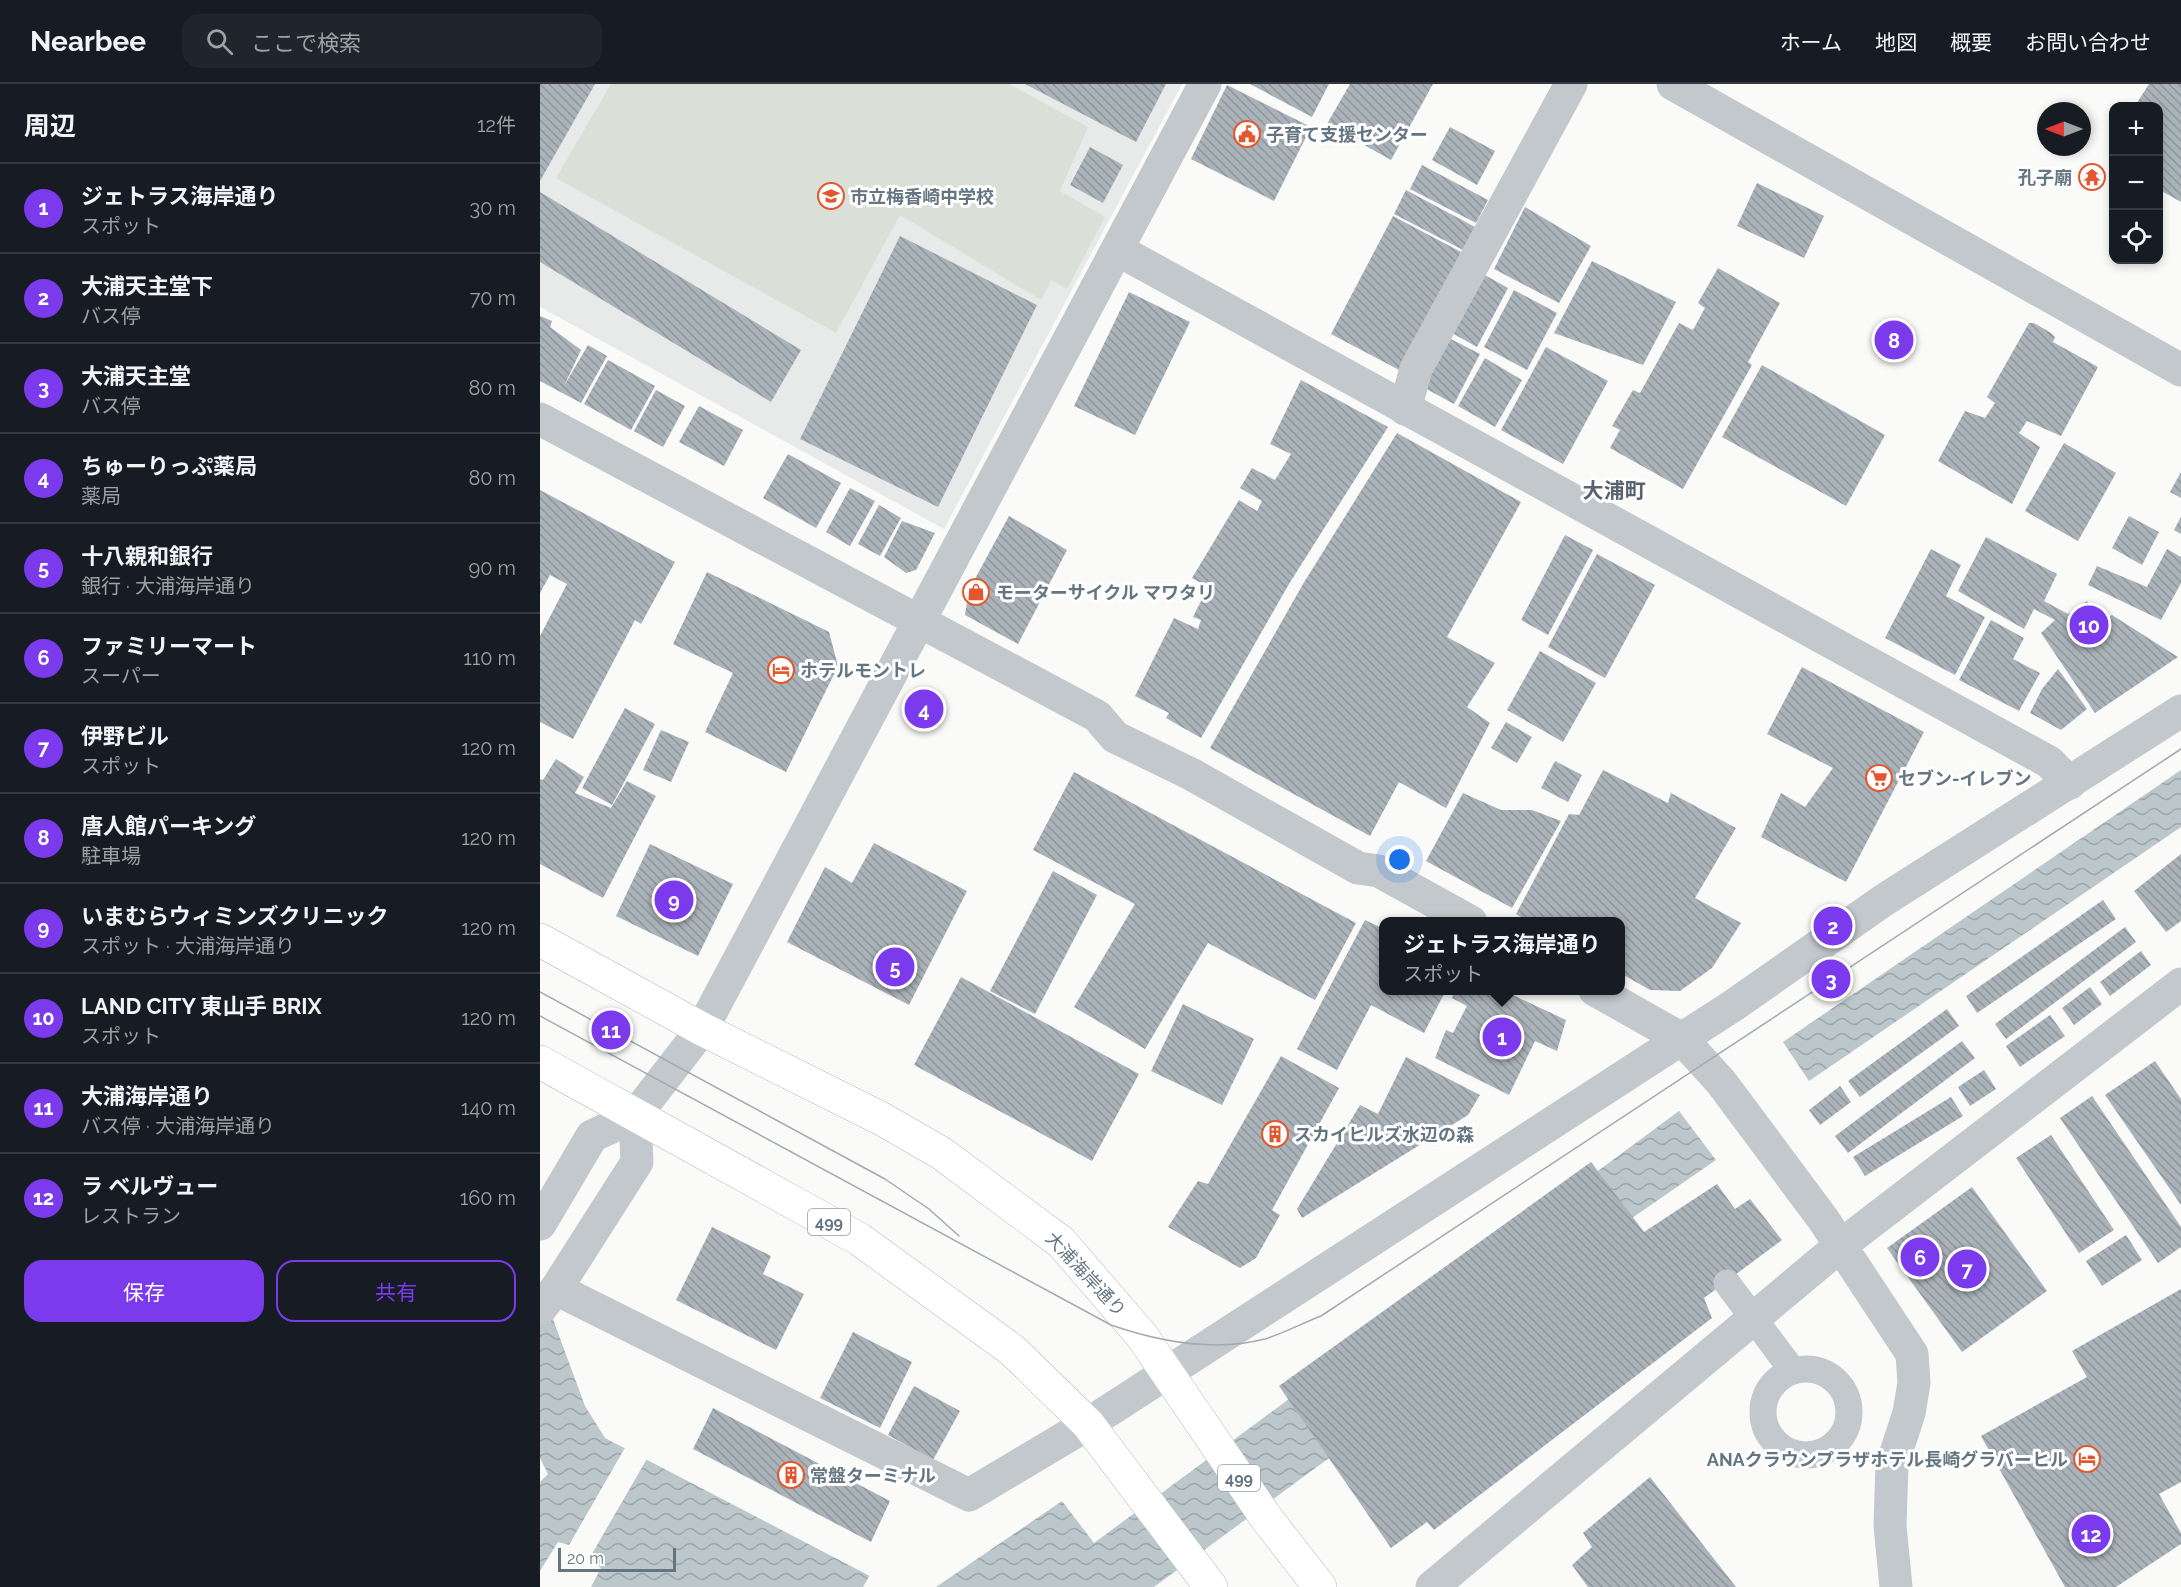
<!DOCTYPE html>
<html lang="ja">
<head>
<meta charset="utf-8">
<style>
  body { margin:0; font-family:Raleway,"Noto Sans JP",sans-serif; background:#20242c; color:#f1f3f6 }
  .controls { position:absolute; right:18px; top:18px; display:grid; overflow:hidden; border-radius:12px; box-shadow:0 3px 9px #0003 }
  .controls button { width:54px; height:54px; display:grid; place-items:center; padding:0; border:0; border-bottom:2px solid #363941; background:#171b24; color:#f1f3f6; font:30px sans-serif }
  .compass { position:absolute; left:1497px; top:18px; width:54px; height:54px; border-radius:50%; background:#171b24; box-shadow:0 3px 9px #0003; rotate:270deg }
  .scale { position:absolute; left:18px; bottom:15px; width:118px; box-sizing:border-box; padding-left:6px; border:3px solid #657683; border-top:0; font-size:16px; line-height:21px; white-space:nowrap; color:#657683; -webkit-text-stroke:4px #fff; paint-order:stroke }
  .you { position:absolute; left:860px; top:776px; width:21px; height:21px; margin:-15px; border:4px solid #fff; border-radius:50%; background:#1a73e8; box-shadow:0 0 0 9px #1a73e833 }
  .badge { display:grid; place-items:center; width:39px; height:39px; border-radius:50%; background:#7c3aed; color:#fff; font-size:20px; font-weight:700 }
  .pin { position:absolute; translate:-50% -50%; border:3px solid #fff; box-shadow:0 2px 6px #0006 }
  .popup { position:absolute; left:839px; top:833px; width:246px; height:78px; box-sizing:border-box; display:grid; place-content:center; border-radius:12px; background:#171b24; filter:drop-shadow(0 2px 4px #0005); font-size:20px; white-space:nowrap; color:#9ea1a6 }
  .popup b { font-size:22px; color:#f1f3f6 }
  .popup::after { content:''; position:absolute; left:50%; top:100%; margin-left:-12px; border:12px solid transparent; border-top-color:#171b24 }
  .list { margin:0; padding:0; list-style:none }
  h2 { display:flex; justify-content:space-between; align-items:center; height:78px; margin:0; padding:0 24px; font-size:26px }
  h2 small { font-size:20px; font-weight:400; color:#9ea1a6 }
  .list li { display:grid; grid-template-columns:39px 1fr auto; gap:18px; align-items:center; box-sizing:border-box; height:90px; padding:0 24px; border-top:2px solid #363941 }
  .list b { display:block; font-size:22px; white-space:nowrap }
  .list p { margin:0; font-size:20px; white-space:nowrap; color:#9ea1a6 }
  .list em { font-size:20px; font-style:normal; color:#9ea1a6 }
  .actions { display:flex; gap:12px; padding:18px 24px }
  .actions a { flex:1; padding:14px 0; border:2px solid #7c3aed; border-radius:18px; text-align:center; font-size:21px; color:#7c3aed }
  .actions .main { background:#7c3aed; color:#fff }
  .icon { flex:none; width:33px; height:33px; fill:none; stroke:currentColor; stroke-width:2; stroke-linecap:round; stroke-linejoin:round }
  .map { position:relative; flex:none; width:1641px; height:1503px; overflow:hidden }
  header { display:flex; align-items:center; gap:36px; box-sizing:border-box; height:84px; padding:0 30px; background:#171b24; border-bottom:2px solid #363941 }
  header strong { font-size:28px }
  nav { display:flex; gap:33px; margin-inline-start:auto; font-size:21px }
  .search { width:420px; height:54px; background:#20242c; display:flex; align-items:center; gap:15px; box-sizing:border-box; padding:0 21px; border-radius:18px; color:#9ea1a6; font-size:22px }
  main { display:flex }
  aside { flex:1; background:#171b24 }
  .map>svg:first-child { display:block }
</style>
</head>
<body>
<header>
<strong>Nearbee</strong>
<div class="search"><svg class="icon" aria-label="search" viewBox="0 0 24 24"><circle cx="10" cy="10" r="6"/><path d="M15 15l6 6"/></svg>ここで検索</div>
<nav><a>ホーム</a><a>地図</a><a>概要</a><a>お問い合わせ</a></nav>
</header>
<main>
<aside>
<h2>周辺<small>12件</small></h2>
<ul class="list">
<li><span class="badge">1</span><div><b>ジェトラス海岸通り</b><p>スポット</p></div><em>30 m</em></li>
<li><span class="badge">2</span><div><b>大浦天主堂下</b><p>バス停</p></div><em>70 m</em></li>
<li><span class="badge">3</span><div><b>大浦天主堂</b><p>バス停</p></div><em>80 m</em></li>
<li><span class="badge">4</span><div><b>ちゅーりっぷ薬局</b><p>薬局</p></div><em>80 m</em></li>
<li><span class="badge">5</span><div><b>十八親和銀行</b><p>銀行 · 大浦海岸通り</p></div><em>90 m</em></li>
<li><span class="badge">6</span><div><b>ファミリーマート</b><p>スーパー</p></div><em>110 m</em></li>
<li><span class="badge">7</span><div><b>伊野ビル</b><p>スポット</p></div><em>120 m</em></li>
<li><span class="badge">8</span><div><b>唐人館パーキング</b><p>駐車場</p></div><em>120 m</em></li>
<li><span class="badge">9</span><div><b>いまむらウィミンズクリニック</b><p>スポット · 大浦海岸通り</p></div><em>120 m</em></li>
<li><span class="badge">10</span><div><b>LAND CITY 東山手 BRIX</b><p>スポット</p></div><em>120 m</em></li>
<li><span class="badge">11</span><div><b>大浦海岸通り</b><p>バス停 · 大浦海岸通り</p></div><em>140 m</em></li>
<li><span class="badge">12</span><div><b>ラ ベルヴュー</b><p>レストラン</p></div><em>160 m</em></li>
</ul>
<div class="actions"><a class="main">保存</a><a>共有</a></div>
</aside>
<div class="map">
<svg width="1641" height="1503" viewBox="0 0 1641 1503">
  <defs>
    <pattern id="water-waves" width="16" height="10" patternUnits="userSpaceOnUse" patternTransform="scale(1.5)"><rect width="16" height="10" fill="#bbc7cb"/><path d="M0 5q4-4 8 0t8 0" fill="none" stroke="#9ca6aa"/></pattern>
    <pattern id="building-back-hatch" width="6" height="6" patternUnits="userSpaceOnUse" patternTransform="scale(1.5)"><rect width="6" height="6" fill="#aab3b9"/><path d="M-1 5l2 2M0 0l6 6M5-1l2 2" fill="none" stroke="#8e969c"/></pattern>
  </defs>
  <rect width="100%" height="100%" fill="#fafaf8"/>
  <path fill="#e8e9e9" d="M0 0H642L404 445 0 223Z"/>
  <path fill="#dadfd7" d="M71 0H469L548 43 520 107 565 133 527 205 511 196 501 216 360 131 296 249 16 94Z"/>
  <g fill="url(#water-waves)">
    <path d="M1641 686V743L1269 997 1243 958Z"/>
    <path d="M1139 1027 1176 1076 1079 1143 819 1352 614 1503H396L522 1417 554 1459Z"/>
    <path d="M0 1200 45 1322 65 1354 351 1503H0V1398L8 1390 0 1374Z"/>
  </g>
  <g fill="#fafaf8">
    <path d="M86 1362 108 1373 49 1475 61 1484 51 1503H0V1487L18 1458 29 1461Z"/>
    <path d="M331 1489 352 1500 354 1503H323Z"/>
  </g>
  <g fill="url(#building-back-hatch)">
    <path d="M0 0H55L0 97Z"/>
    <path d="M485 0H626L596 58Z"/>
    <path d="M710 0H789L772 33Z"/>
    <path d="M810 0H893L851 76 787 40Z"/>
    <path d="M1609 0H1641V118L1618 105V22H1595Z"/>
    <path d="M687 1 771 43 734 117 651 75Z"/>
    <path d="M910 43 955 67 937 101 892 76Z"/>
    <path d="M550 63 583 81 563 119 530 101Z"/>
    <path d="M882 81 948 116 936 139 870 105Z"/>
    <path d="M1217 99 1284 132 1264 174 1197 142Z"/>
    <path d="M866 106 935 143 923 166 854 130Z"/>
    <path d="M0 108 261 266 231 318 0 178Z"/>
    <path d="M985 123 1051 162 1019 219 954 185Z"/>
    <path d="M853 132 923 169 861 287 791 250Z"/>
    <path d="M360 152 497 221 398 423 260 355Z"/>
    <path d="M1052 177 1136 218 1103 281 1014 249Z"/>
    <path d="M1178 184 1240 219 1208 278 1212 281 1143 405 1070 364 1080 346 1072 342 1093 306 1100 309 1139 239 1153 246 1165 224 1158 219Z"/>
    <path d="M943 190 968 204 937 263 912 249Z"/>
    <path d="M974 206 1017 229 987 286 944 263Z"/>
    <path d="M589 208 650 238 595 351 534 322Z"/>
    <path d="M0 232 12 237 10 243 41 266 24 302 48 261 67 272 41 319 0 297Z"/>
    <path d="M1489 239H1494L1511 249 1515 253 1513 258 1558 283 1521 352 1487 337 1479 349 1500 363 1472 420 1398 377 1425 327 1445 334 1455 319 1447 313Z"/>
    <path d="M907 253 940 270 914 320 881 302Z"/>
    <path d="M1006 263 1068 297 1023 380 961 346Z"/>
    <path d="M945 274 982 296 955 343 918 322Z"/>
    <path d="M68 276 115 302 91 346 44 320Z"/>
    <path d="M1222 281 1345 351 1306 422 1182 353Z"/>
    <path d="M761 296 848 343 749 500 661 654 626 634 629 629 595 612 634 534 658 545 661 536 653 533 668 503 652 494 699 416 717 427 722 417 700 404 712 384 735 396 751 370 730 360Z"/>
    <path d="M116 306 145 322 123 363 94 347Z"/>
    <path d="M159 322 203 346 184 382 139 358Z"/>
    <path d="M857 349 981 418 907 553 955 579 927 623 950 639 906 724 859 698 830 752 670 664 763 500Z"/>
    <path d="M1524 359 1576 389 1538 457 1485 427Z"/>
    <path d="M248 370 301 399 276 444 223 414Z"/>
    <path d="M1641 388V414L1630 408Z"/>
    <path d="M310 404 335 417 310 462 286 448Z"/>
    <path d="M0 406 135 478 101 540 95 536 33 655 0 638V552L27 500 10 491 0 509Z"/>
    <path d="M339 421 361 434 340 472 318 460Z"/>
    <path d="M469 432 527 466 478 560 425 531 429 506Z"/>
    <path d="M1589 432 1619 448 1602 481 1572 464Z"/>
    <path d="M1641 433V450L1634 446Z"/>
    <path d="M362 437 395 449 376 486 366 489 344 473Z"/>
    <path d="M1025 451 1053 466 1008 551 981 536Z"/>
    <path d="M1446 453 1517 490 1504 517 1528 530 1547 517 1560 537 1572 531 1638 573 1555 629 1501 549 1515 536 1494 525 1484 545 1418 507Z"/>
    <path d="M1391 465 1421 481 1406 512 1445 533 1415 591 1345 554Z"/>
    <path d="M1627 465 1641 473V499L1621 536 1548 501 1557 482 1607 503Z"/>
    <path d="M1057 470 1115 501 1065 594 1008 563Z"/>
    <path d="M167 488 289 548 298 582 246 688 165 648 193 589 133 560Z"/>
    <path d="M1451 536 1484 554 1473 575 1500 589 1479 627 1419 596Z"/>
    <path d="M1000 567 1056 599 1023 658 967 626Z"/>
    <path d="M1262 583 1384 648 1306 798 1221 753 1241 709 1265 723 1293 684 1227 650Z"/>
    <path d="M1518 585 1547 625 1521 646 1490 629 1502 605Z"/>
    <path d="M85 624 115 640 72 721 42 704Z"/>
    <path d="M966 638 992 653 977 679 951 664Z"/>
    <path d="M121 646 149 658 131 698 103 686Z"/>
    <path d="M16 675 44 693 35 709 71 724 87 697 116 712 63 814 0 780V695L3 696Z"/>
    <path d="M1015 677 1042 691 1028 718 1001 704Z"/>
    <path d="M1063 686 1128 719 1131 709 1196 744 1155 814 1201 839 1172 884 1140 907 1110 906 1080 889V838H989L976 830 1029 730 1039 731Z"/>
    <path d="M534 688 816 839 775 916 668 859 605 965 534 923 595 820 493 766Z"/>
    <path d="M923 709 961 726H992L1021 737 972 824 886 777Z"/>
    <path d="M334 759 427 807 369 921 247 858 285 783 312 799Z"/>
    <path d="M110 760 193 800 158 872 76 832Z"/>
    <path d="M1641 770V837L1626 848 1594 807Z"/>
    <path d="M513 787 557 811 495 930 450 907Z"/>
    <path d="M1563 816 1576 835 1437 929 1426 912Z"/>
    <path d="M825 836 844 845V906H906L884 949 831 921 797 986 757 965Z"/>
    <path d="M1585 843 1596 858 1466 955 1455 940Z"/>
    <path d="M1601 867 1611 881 1570 912 1560 898Z"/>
    <path d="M421 893 599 990 552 1077 374 981Z"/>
    <path d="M1550 903 1562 920 1534 941 1522 924Z"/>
    <path d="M915 906H962L1026 936 1017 967 995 957 969 1011 895 974 906 946 913 949 927 922 912 914Z"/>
    <path d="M643 920 714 955 682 1021 611 987Z"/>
    <path d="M1407 925 1419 942 1320 1013 1308 997Z"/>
    <path d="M1510 931 1525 952 1480 983 1466 962Z"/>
    <path d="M1422 957 1435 974 1308 1069 1295 1052Z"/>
    <path d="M741 972 799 1004 732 1126 740 1131 716 1174 700 1184 628 1143 658 1097 668 1100Z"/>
    <path d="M866 973 940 1011 928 1031 762 1134 757 1125 820 1021 838 1030Z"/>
    <path d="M1615 977 1641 1015V1121L1565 1011Z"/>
    <path d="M1444 986 1456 1005 1430 1022 1418 1003Z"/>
    <path d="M1300 1002 1311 1018 1280 1041 1269 1026Z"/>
    <path d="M1552 1012 1641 1143V1163L1618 1179 1520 1034Z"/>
    <path d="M1411 1013 1423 1032 1325 1092 1313 1073Z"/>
    <path d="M1511 1051 1574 1146 1539 1169 1476 1074Z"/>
    <path d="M1051 1078 1104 1148 1177 1100 1195 1125 1210 1115 1242 1156 1164 1214 1172 1234 894 1446 887 1438 851 1464 739 1302Z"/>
    <path d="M1432 1103 1507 1207 1422 1268 1347 1164Z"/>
    <path d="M172 1143 231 1172 223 1190 264 1210 236 1266 136 1216Z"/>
    <path d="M1586 1151 1602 1176 1562 1202 1546 1177Z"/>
    <path d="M1641 1205V1398L1619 1410 1641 1449V1460L1576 1503H1525L1441 1352 1547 1293 1532 1267Z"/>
    <path d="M313 1248 372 1278 340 1344 280 1314Z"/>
    <path d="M374 1302 420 1327 393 1376 348 1351Z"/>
    <path d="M173 1324 350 1417 331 1458 153 1365Z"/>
    <path d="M1110 1393 1185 1489 1196 1503H1048L1032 1481 1052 1463 1043 1449Z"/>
  </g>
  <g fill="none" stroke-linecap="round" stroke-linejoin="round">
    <defs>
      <g id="trunk">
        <path d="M0 856 162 945 342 1035 401 1069 521 1158 602 1252 727 1435 780 1503"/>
        <path d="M0 978 319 1155 472 1266 548 1340 671 1503"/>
      </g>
    </defs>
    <use href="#trunk" stroke="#b4b9bd" stroke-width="34"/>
    <g stroke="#c3c8cc" stroke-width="27">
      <path d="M1187 1199 1253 1287"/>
      <circle cx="1266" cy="1328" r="43"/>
    </g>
    <g stroke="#c3c8cc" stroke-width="33">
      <path d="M1133 0 1641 286"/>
      <path d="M578 166 1509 678 1530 699"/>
      <path d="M865 325 876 285 1031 0"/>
      <path d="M0 335 557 632 575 653 651 690 818 784 839 787 931 838"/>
      <path d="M1055 906 1142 955"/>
      <path d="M95 1032 162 945 665 0"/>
      <path d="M16 1205 429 1411 548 1340"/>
    </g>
    <g stroke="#c3c8cc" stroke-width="33">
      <path d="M1142 955 1181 998 1283 1135 1372 1270 1374 1299 1369 1329 1352 1381 1350 1442 1356 1503"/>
      <path d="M0 1140 52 1052 95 1032 97 1078 16 1205 0 1225"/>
      <path d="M548 1340 1194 921 1344 816 1641 627"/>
      <path d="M892 1503 1300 1162 1641 900"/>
    </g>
    <use href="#trunk" stroke="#fff" stroke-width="33"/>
    <g stroke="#a2aab0" stroke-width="1.5">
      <path d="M0 908 345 1095 389 1125 419 1152"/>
      <path d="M0 932 571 1241C620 1258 674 1268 725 1255 744 1249 763 1239 781 1232L1641 665"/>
    </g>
  </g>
  <defs>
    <symbol id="civic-ring" viewBox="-11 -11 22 22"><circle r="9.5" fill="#fff" stroke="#e4572e" stroke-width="1.5"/><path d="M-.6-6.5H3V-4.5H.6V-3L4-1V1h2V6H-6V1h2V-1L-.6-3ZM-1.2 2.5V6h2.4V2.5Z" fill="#e4572e"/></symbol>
    <symbol id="temple-ring" viewBox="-11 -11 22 22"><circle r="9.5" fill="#fff" stroke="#e4572e" stroke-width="1.5"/><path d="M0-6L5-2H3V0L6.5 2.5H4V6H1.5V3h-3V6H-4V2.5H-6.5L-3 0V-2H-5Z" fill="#e4572e"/></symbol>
    <symbol id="school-ring" viewBox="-11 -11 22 22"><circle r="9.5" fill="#fff" stroke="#e4572e" stroke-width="1.5"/><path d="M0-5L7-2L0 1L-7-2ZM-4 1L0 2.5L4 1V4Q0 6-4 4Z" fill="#e4572e"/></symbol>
    <symbol id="shop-ring" viewBox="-11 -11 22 22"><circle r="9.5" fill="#fff" stroke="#e4572e" stroke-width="1.5"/><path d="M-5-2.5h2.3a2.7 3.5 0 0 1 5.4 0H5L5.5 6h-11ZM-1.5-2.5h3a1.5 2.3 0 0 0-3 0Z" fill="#e4572e"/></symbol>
    <symbol id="hotel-ring" viewBox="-11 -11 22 22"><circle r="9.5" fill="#fff" stroke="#e4572e" stroke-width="1.5"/><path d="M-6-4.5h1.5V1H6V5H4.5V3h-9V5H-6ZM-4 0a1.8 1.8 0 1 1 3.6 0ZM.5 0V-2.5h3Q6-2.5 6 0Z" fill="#e4572e"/></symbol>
    <symbol id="supermarket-ring" viewBox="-11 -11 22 22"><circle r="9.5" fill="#fff" stroke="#e4572e" stroke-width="1.5"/><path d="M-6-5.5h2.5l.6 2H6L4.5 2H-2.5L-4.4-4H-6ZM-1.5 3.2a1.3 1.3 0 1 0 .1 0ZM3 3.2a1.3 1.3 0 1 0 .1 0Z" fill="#e4572e"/></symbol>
    <symbol id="building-ring" viewBox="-11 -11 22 22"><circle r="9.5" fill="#fff" stroke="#e4572e" stroke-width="1.5"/><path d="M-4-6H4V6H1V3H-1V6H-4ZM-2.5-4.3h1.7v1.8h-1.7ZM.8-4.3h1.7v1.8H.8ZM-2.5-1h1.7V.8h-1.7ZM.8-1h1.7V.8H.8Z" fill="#e4572e"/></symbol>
  </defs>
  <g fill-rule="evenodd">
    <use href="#civic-ring" x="692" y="35" width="30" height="30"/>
    <use href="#temple-ring" x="1537" y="78" width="30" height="30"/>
    <use href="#school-ring" x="276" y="97" width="30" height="30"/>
    <use href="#shop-ring" x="421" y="493" width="30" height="30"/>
    <use href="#hotel-ring" x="226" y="571" width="30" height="30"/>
    <use href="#supermarket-ring" x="1324" y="679" width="30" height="30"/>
    <use href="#building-ring" x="720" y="1035" width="30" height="30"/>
    <use href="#hotel-ring" x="1532" y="1360" width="30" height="30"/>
    <use href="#building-ring" x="236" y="1376" width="30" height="30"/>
  </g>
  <g text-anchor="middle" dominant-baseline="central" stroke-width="6" stroke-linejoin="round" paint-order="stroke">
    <g fill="#fff" stroke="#939fa8" stroke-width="1.5">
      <rect x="268" y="1125" width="42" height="26" rx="4.5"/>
      <rect x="678" y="1381" width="42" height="26" rx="4.5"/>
    </g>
    <g font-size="16" font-weight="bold" fill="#657683">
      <text x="289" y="1138">499</text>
      <text x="699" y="1394">499</text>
    </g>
    <g font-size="18" font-weight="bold" fill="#657683" stroke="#fff" text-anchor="start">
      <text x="726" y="50">子育て支援センター</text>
      <text x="1532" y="93" text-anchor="end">孔子廟</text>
      <text x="310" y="112">市立梅香崎中学校</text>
      <text x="456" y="508">モーターサイクル マワタリ</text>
      <text x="260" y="586">ホテルモントレ</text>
      <text x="1358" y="694">セブン-イレブン</text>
      <text x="754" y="1050">スカイヒルズ水辺の森</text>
      <text x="1528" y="1375" text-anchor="end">ANAクラウンプラザホテル長崎グラバーヒル</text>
      <text x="270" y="1391">常盤ターミナル</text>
    </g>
    <g font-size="18" fill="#657683" stroke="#fff">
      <text transform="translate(546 1190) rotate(47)">大浦海岸通り</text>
    </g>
    <g font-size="21" font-weight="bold" fill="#57646e" stroke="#fff">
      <text x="1074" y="406">大浦町</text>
    </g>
  </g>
</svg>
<div class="controls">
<button>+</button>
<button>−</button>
<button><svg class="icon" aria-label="locate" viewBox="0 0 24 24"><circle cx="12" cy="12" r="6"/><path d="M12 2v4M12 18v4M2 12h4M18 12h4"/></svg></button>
</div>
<svg class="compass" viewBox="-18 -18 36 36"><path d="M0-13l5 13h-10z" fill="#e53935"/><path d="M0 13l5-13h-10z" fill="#9ea1a6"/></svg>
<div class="scale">20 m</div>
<div class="you"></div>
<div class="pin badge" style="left:962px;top:953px">1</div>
<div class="popup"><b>ジェトラス海岸通り</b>スポット</div>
<div class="pin badge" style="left:1293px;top:842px">2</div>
<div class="pin badge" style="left:1291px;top:895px">3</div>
<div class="pin badge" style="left:384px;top:625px">4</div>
<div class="pin badge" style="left:355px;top:883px">5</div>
<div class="pin badge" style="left:1380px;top:1173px">6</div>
<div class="pin badge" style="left:1427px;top:1185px">7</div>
<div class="pin badge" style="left:1354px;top:256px">8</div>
<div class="pin badge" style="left:134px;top:816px">9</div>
<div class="pin badge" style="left:1549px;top:541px">10</div>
<div class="pin badge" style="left:71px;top:946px">11</div>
<div class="pin badge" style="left:1551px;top:1450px">12</div>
</div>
</main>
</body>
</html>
